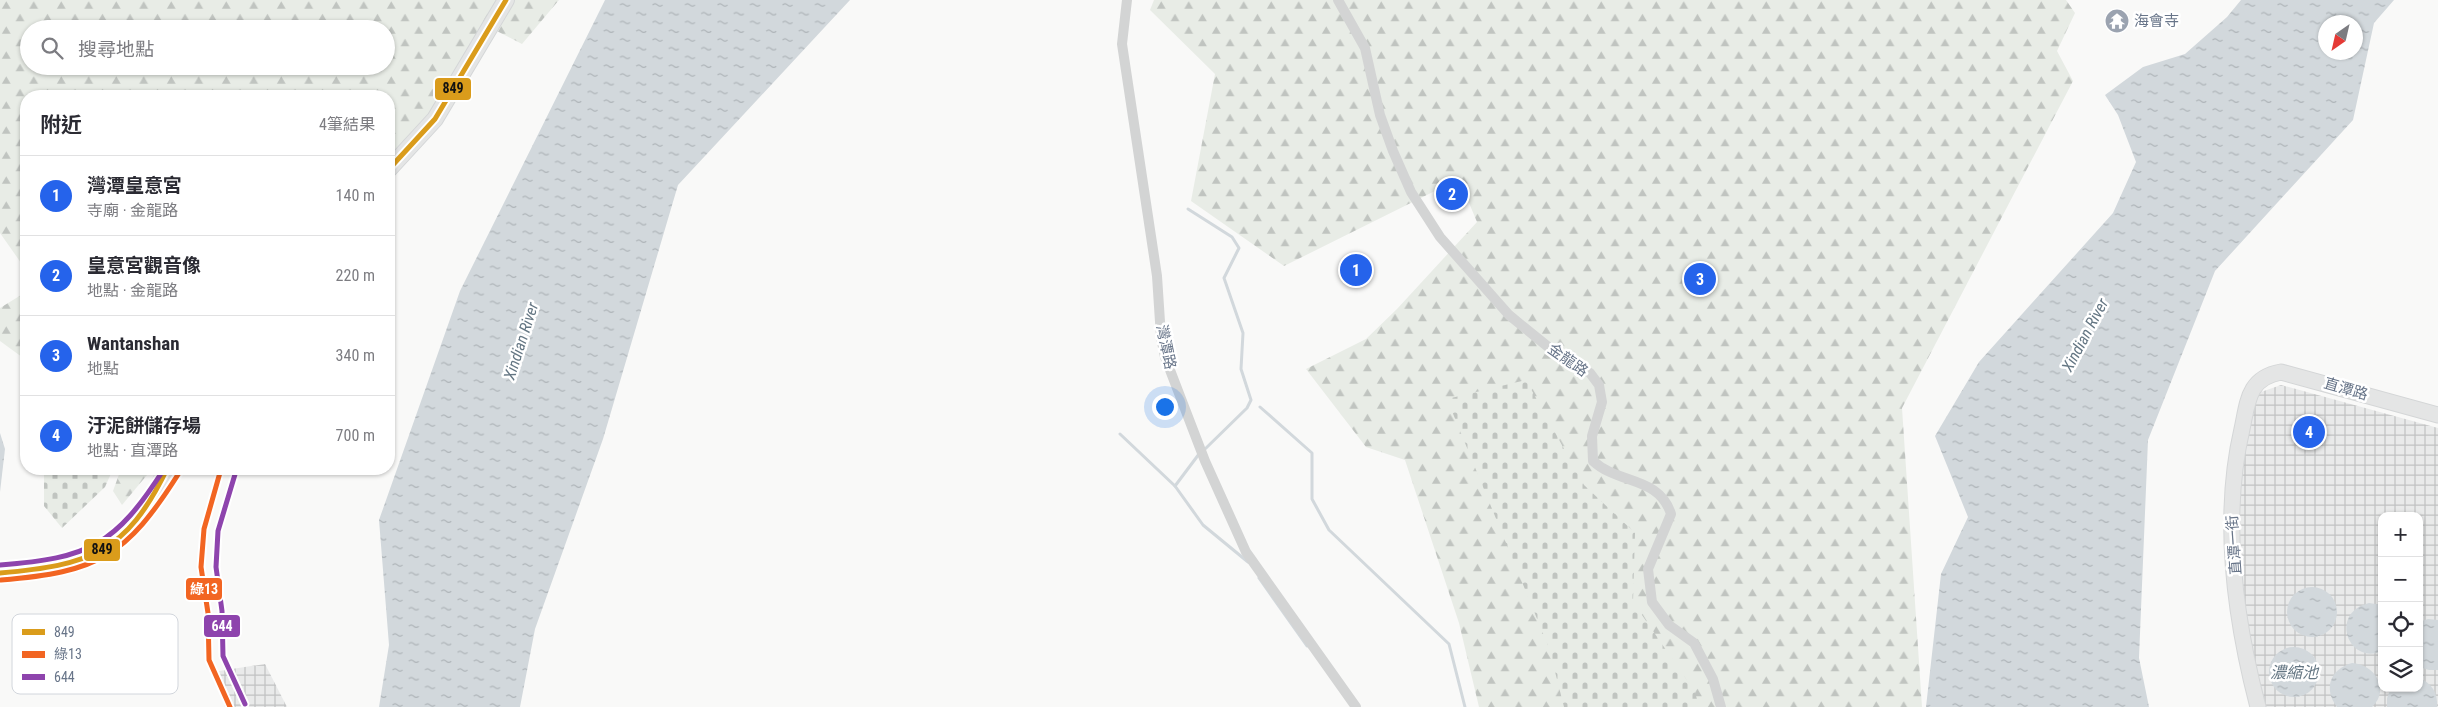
<!DOCTYPE html>
<html lang="zh-TW">
<head>
<meta charset="utf-8">
<style>
  body { margin:0; font-family:"Roboto Condensed","Noto Sans TC",sans-serif; background:#f7f7f7; color:#2b2b33 }
  .controls { position:absolute; right:15px; bottom:15px; display:grid; overflow:hidden; border-radius:10px; box-shadow:0 1px 4px #0004 }
  .controls button { width:45px; height:45px; display:grid; place-items:center; padding:0; border:0; border-bottom:1px solid #e1e1e2; background:#fff; color:#2b2b33; font:25px sans-serif }
  .compass { position:absolute; left:2318px; top:15px; width:45px; height:45px; border-radius:50%; background:#fff; box-shadow:0 1px 4px #0004; rotate:214deg }
  .you { position:absolute; left:1164px; top:406px; width:18px; height:18px; margin:-12px; border:4px solid #fff; border-radius:50%; background:#1a73e8; box-shadow:0 0 0 8px #1a73e833 }
  .badge { display:grid; place-items:center; width:32px; height:32px; border-radius:50%; background:#2563eb; color:#fff; font-size:16px; font-weight:700 }
  .pin { position:absolute; translate:-50% -50%; border:2px solid #fff; box-shadow:0 1px 5px #0006 }
  .list { margin:0; padding:0; list-style:none }
  h2 { display:flex; justify-content:space-between; align-items:center; height:65px; margin:0; padding:0 20px; font-size:21px }
  h2 small { font-size:16px; font-weight:400; color:#7c7c81 }
  .list li { display:grid; grid-template-columns:32px 1fr auto; gap:15px; align-items:center; box-sizing:border-box; height:80px; padding:0 20px; border-top:1px solid #e1e1e2 }
  .list b { display:block; font-size:19px; white-space:nowrap }
  .list p { margin:0; font-size:16px; white-space:nowrap; color:#7c7c81 }
  .list em { font-size:16px; font-style:normal; color:#7c7c81 }
  .icon { flex:none; width:28px; height:28px; fill:none; stroke:currentColor; stroke-width:2; stroke-linecap:round; stroke-linejoin:round }
  .map { position:relative; flex:none; width:2438px; height:707px; overflow:hidden }
  .search { position:absolute; background:#fff; box-shadow:0 1px 4px #0004; left:20px; top:20px; width:375px; height:55px; display:flex; align-items:center; gap:12px; box-sizing:border-box; padding:0 18px; border-radius:28px; color:#7c7c81; font-size:19px }
  .panel { position:absolute; background:#fff; box-shadow:0 1px 4px #0004; left:20px; top:90px; width:375px; height:385px; border-radius:20px }
  .map>svg:first-child { display:block }
</style>
</head>
<body>
<div class="map">
<svg width="2438" height="707" viewBox="0 0 2438 707">
  <defs>
    <pattern id="industrial-grid" width="8" height="8" patternUnits="userSpaceOnUse" patternTransform="scale(1.25)"><rect width="8" height="8" fill="#e9eaea"/><path d="M0 4h8M4 0v8" fill="none" stroke="#c1c2c3"/></pattern>
    <pattern id="forest-firs" width="22" height="20" patternUnits="userSpaceOnUse" patternTransform="scale(1.25)"><rect width="22" height="20" fill="#e8ece6"/><path d="M5 1l3.5 6h-7zM16 11l3.5 6h-7z" fill="#c0c4c0"/></pattern>
    <pattern id="cemetery-stones" width="16" height="16" patternUnits="userSpaceOnUse" patternTransform="scale(1.25)"><rect width="16" height="16" fill="#e8ece6"/><path d="M2 7V4a2 2 0 0 1 4 0v3zM10 15v-3a2 2 0 0 1 4 0v3z" fill="#c0c4c0"/></pattern>
    <pattern id="water-ripples" width="26" height="14" patternUnits="userSpaceOnUse" patternTransform="scale(1.25)"><rect width="26" height="14" fill="#d2d8dc"/><path d="M2 4q2-2 4 0t4 0M15 11q2-2 4 0t4 0" fill="none" stroke="#aeb4b8"/></pattern>
  </defs>
  <rect width="100%" height="100%" fill="#f9f9f8"/>
  <g fill="url(#industrial-grid)" fill-rule="evenodd">
    <path d="M2281 385 2438 428V707H2263L2251 650 2244 598 2239 545 2240 479 2252 406 2261 392ZM2382 516H2419V688H2382Z"/>
    <path d="M265 664 287 707H225L219 671Z"/>
  </g>
  <g fill="url(#forest-firs)" fill-rule="evenodd">
    <path d="M0 0H559L522 44 485 25 428 127 389 176V96H26V270L0 233ZM29 29H386V66H29Z"/>
    <path d="M1154 0H2066L2075 13 2057 51 2073 81 1902 408 1922 707H1479L1459 623 1405 460 1366 447 1306 369 1366 339 1397 309 1477 222 1459 179 1284 266 1191 201 1215 74 1150 10Z"/>
    <path d="M26 292V360L0 341V308Z"/>
    <path d="M121 469H152L122 505 113 491Z"/>
  </g>
  <g fill="url(#cemetery-stones)">
    <path d="M1526 380 1584 485 1635 533 1633 602 1695 692 1699 707H1564L1549 648 1447 399Z"/>
    <path d="M44 469H113L105 487 62 528 44 506Z"/>
  </g>
  <g fill="url(#water-ripples)" fill-rule="evenodd">
    <path d="M605 0H850L678 185 603 439 535 629 520 707H379L389 645 379 520 460 291Z"/>
    <path d="M2241 0H2394L2374 23 2353 120 2215 271 2148 440 2139 658 2149 707H1926L1941 574 1968 517 1935 436 1979 362 2113 213 2136 162 2118 115 2105 95 2143 67 2185 54 2227 17ZM2326 22H2356V52H2326Z"/>
    <path d="M0 433 5 449 0 492Z"/>
    <circle cx="2312" cy="612" r="25"/>
    <path d="M2369 603 2382 605V651C2349 666 2328 613 2369 603Z"/>
    <path d="M2428 619 2438 620V670H2429L2419 667V622Z"/>
    <circle cx="2294" cy="672" r="25"/>
    <path d="M2352 663C2374 664 2391 689 2372 707H2337C2323 689 2330 669 2352 663Z"/>
    <path d="M2419 678C2432 683 2438 693 2437 707H2387V698L2391 688H2419Z"/>
  </g>
  <g fill="none" stroke-linecap="round" stroke-linejoin="round">
    <g stroke="#d2d8dc" stroke-width="3">
      <path d="M1188 209 1232 237 1239 248 1224 278 1243 333 1241 369 1251 400 1247 408 1204 450"/>
      <path d="M1260 407 1312 453V499L1329 530 1449 644 1465 707"/>
      <path d="M1120 434 1175 486 1203 525 1248 562"/>
      <path d="M1175 486 1199 454"/>
      <path d="M1259 578 1307 646"/>
    </g>
    <defs>
      <path id="secondary" d="M2258 707C2235 619 2221 519 2242 429 2248 401 2248 378 2281 372L2438 415"/>
      <g id="primary">
        <path d="M389 169 435 119 506 0"/>
        <path d="M0 573C20 571 42 571 61 566 117 553 145 518 167 469"/>
      </g>
    </defs>
    <use href="#secondary" stroke="#d4d6d7" stroke-width="17"/>
    <use href="#primary" stroke="#d4d6d7" stroke-width="18"/>
    <g stroke="#d3d4d4" stroke-width="10">
      <path d="M1127 0 1122 44 1157 276 1161 337 1165 357 1205 461 1246 552 1356 707"/>
      <path d="M1338 0 1365 48 1380 115 1393 151 1411 192 1440 237 1509 315 1552 350 1590 373 1599 385 1602 402 1592 436 1593 461C1619 485 1659 476 1671 514L1648 569 1652 602 1669 625 1694 643 1713 679 1721 707"/>
    </g>
    <use href="#secondary" stroke="#e4e5e5" stroke-width="15"/>
    <use href="#primary" stroke="#e4e5e5" stroke-width="16"/>
    <defs>
      <g id="bus-1">
        <path d="M389 169 435 119 506 0"/>
        <path d="M0 573C89 565 126 554 167 469"/>
      </g>
      <g id="bus-2">
        <path d="M221 469 204 529 201 567 208 613 209 660 230 707"/>
        <path d="M1 580C98 572 126 557 179 473"/>
      </g>
      <g id="bus-3">
        <path d="M236 471 218 531 216 567 222 611 223 656 245 704"/>
        <path d="M0 565C89 558 115 546 164 469"/>
      </g>
    </defs>
    <use href="#bus-1" stroke="#fff" stroke-width="9"/>
    <use href="#bus-2" stroke="#fff" stroke-width="9"/>
    <use href="#bus-3" stroke="#fff" stroke-width="9"/>
    <use href="#bus-1" stroke="#da9c1b" stroke-width="5"/>
    <use href="#bus-2" stroke="#f26522" stroke-width="5"/>
    <use href="#bus-3" stroke="#8e44ad" stroke-width="5"/>
  </g>
  <defs>
    <symbol id="temple-disc" viewBox="-11 -11 22 22"><circle r="9.5" fill="#9ba3b0" stroke="#fff"/><path d="M0-6L5-2H3V0L6.5 2.5H4V6H1.5V3h-3V6H-4V2.5H-6.5L-3 0V-2H-5Z" fill="#fff"/></symbol>
  </defs>
  <g fill-rule="evenodd">
    <use href="#temple-disc" x="2103" y="7" width="28" height="28"/>
  </g>
  <g text-anchor="middle" dominant-baseline="central" stroke-width="5" stroke-linejoin="round" paint-order="stroke">
    <g font-size="15" fill="#687589" stroke="#fff" text-anchor="start">
      <text x="2134" y="21">海會寺</text>
    </g>
    <g font-size="15" fill="#687589" stroke="#fff">
      <text transform="translate(1166 347) rotate(78)">灣潭路</text>
      <text transform="translate(1568 360) rotate(35)">金龍路</text>
      <text transform="translate(2346 389) rotate(16)">直潭路</text>
      <text transform="translate(2234 545) rotate(-94)">直潭一街</text>
    </g>
    <g font-size="16" font-style="italic" fill="#647683" stroke="#fff">
      <text transform="translate(2085 335) rotate(-62)">Xindian River</text>
      <text transform="translate(521 341) rotate(-72)">Xindian River</text>
      <text x="2294" y="672">濃縮池</text>
    </g>
  </g>
  <rect x="12" y="614" width="166" height="80" rx="8" fill="#fff" stroke="#d2d6dc" stroke-width="1"/>
  <rect x="22" y="629" width="23" height="6" fill="#da9c1b"/>
  <rect x="22" y="651" width="23" height="7" fill="#f26522"/>
  <rect x="22" y="674" width="23" height="6" fill="#8e44ad"/>
  <g font-size="14" fill="#687589">
    <text x="54" y="637">849</text>
    <text x="54" y="659">綠13</text>
    <text x="54" y="682">644</text>
  </g>
  <g stroke="#fff" stroke-width="2">
    <rect x="434" y="77" width="38" height="24" rx="5" fill="#da9c1b"/>
    <rect x="83" y="538" width="38" height="24" rx="5" fill="#da9c1b"/>
    <rect x="185" y="577" width="38" height="24" rx="5" fill="#f26522"/>
    <rect x="203" y="614" width="38" height="24" rx="5" fill="#8e44ad"/>
  </g>
  <g font-size="14" text-anchor="middle" font-weight="bold" fill="#fff">
    <text x="204" y="594">綠13</text>
    <text x="222" y="631">644</text>
  </g>
  <g font-size="14" text-anchor="middle" font-weight="bold" fill="#111">
    <text x="453" y="93">849</text>
    <text x="102" y="554">849</text>
  </g>
</svg>
<div class="controls">
<button>+</button>
<button>−</button>
<button><svg class="icon" aria-label="locate" viewBox="0 0 24 24"><circle cx="12" cy="12" r="6"/><path d="M12 2v4M12 18v4M2 12h4M18 12h4"/></svg></button>
<button><svg class="icon" aria-label="layers" viewBox="0 0 24 24"><path d="M12 4l9 5-9 5-9-5zM3 14l9 5 9-5"/></svg></button>
</div>
<svg class="compass" viewBox="-18 -18 36 36"><path d="M0-13l5 13h-10z" fill="#e53935"/><path d="M0 13l5-13h-10z" fill="#7c7c81"/></svg>
<div class="you"></div>
<div class="pin badge" style="left:1356px;top:270px">1</div>
<div class="pin badge" style="left:1452px;top:194px">2</div>
<div class="pin badge" style="left:1700px;top:279px">3</div>
<div class="pin badge" style="left:2309px;top:432px">4</div>
<div class="search"><svg class="icon" aria-label="search" viewBox="0 0 24 24"><circle cx="10" cy="10" r="6"/><path d="M15 15l6 6"/></svg>搜尋地點</div>
<section class="panel">
<h2>附近<small>4筆結果</small></h2>
<ul class="list">
<li><span class="badge">1</span><div><b>灣潭皇意宮</b><p>寺廟 · 金龍路</p></div><em>140 m</em></li>
<li><span class="badge">2</span><div><b>皇意宮觀音像</b><p>地點 · 金龍路</p></div><em>220 m</em></li>
<li><span class="badge">3</span><div><b>Wantanshan</b><p>地點</p></div><em>340 m</em></li>
<li><span class="badge">4</span><div><b>汙泥餅儲存場</b><p>地點 · 直潭路</p></div><em>700 m</em></li>
</ul>
</section>
</div>
</body>
</html>
